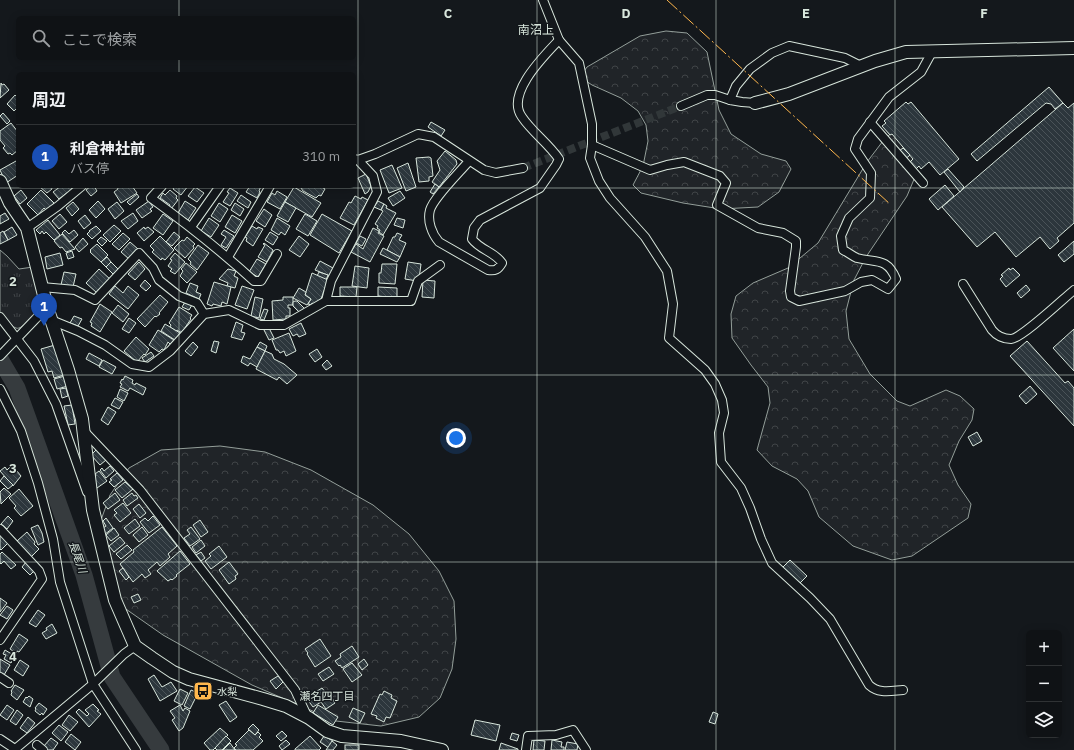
<!DOCTYPE html>
<html lang="ja">
<head>
<meta charset="utf-8">
<style>
  body { margin:0; font-family:"IBM Plex Sans","Noto Sans JP",sans-serif; background:#181b1e; color:#f1f3f6 }
  .controls { position:absolute; right:12px; bottom:12px; display:grid; overflow:hidden; border-radius:6px; box-shadow:0 2px 10px #0003 }
  .controls button { width:36px; height:36px; display:grid; place-items:center; padding:0; border:0; border-bottom:1px solid #2f3234; background:#0f1215; color:#f1f3f6; font:20px sans-serif }
  .you { position:absolute; left:456px; top:438px; width:14px; height:14px; margin:-10px; border:3px solid #fff; border-radius:50%; background:#1a73e8; box-shadow:0 0 0 6px #1a73e833 }
  .badge { display:grid; place-items:center; width:26px; height:26px; border-radius:50%; background:#1a73e8; color:#fff; font-size:13px; font-weight:700 }
  .pin { position:absolute; translate:-50% -33px; filter:drop-shadow(0 1px 2px #0008) }
  .pin::after { content:''; position:absolute; top:21px; width:14px; height:12px; background:inherit; clip-path:polygon(0 0,100% 0,50% 100%) }
  .list { margin:0; padding:0; list-style:none }
  h2 { display:flex; justify-content:space-between; align-items:center; height:52px; margin:0; padding:0 16px; font-size:17px }
  h2 small { font-size:13px; font-weight:400; color:#9b9ea0 }
  .list li { display:grid; grid-template-columns:26px 1fr auto; gap:12px; align-items:center; box-sizing:border-box; height:64px; padding:0 16px; border-top:1px solid #2f3234 }
  .list b { display:block; font-size:15px; white-space:nowrap }
  .list p { margin:0; font-size:13px; white-space:nowrap; color:#9b9ea0 }
  .list em { font-size:13px; font-style:normal; color:#9b9ea0 }
  .icon { flex:none; width:22px; height:22px; fill:none; stroke:currentColor; stroke-width:2; stroke-linecap:round; stroke-linejoin:round }
  .map { position:relative; flex:none; width:1074px; height:750px; overflow:hidden }
  .search { position:absolute; background:#0f1215; box-shadow:0 2px 10px #0003; left:16px; top:16px; width:340px; height:44px; display:flex; align-items:center; gap:10px; box-sizing:border-box; padding:0 14px; border-radius:6px; color:#9b9ea0; font-size:15px }
  .panel { position:absolute; background:#0f1215; box-shadow:0 2px 10px #0003; left:16px; top:72px; width:340px; height:116px; border-radius:6px }
  .map>svg:first-child { display:block }
</style>
</head>
<body>
<div class="map">
<svg width="1074" height="750" viewBox="0 0 1074 750">
  <defs>
    <pattern id="grass-tufts" width="24" height="20" patternUnits="userSpaceOnUse"><rect width="24" height="20" fill="#202428"/><path d="M3 7l-1-3M5 7V3M7 7l1-3M15 17l-1-3M17 17v-4M19 17l1-3" fill="none" stroke="#404447"/></pattern>
    <pattern id="forest-crowns" width="20" height="18" patternUnits="userSpaceOnUse"><rect width="20" height="18" fill="#202428"/><path d="M2 6a3 3 0 1 1 6 0M12 15a3 3 0 1 1 6 0" fill="none" stroke="#404447"/></pattern>
    <pattern id="building-back-hatch" width="6" height="6" patternUnits="userSpaceOnUse"><rect width="6" height="6" fill="#2c363c"/><path d="M-1 5l2 2M0 0l6 6M5-1l2 2" fill="none" stroke="#4a5358"/></pattern>
  </defs>
  <rect width="100%" height="100%" fill="#14181c"/>
  <path fill="url(#grass-tufts)" stroke="#939e99" d="M0 250 7 256 19 269 33 267C35 275 41 296 40 303 40 310 22 331 16 328 10 326 4 318 0 313Z"/>
  <g fill="url(#forest-crowns)" stroke="#939e99">
    <path d="M666 31 687 33 707 52 719 110 731 134 761 154 786 161 791 169 779 192 758 207 721 209 683 203 641 193 633 185 643 166 648 141 646 125 638 111 621 98 592 85 580 77 587 67 640 36Z"/>
    <path d="M899 129 912 131 915 177 907 196 866 257 854 280 846 311 849 339 870 374 897 401 910 406 946 390 960 396 974 409 972 420 959 441 949 465 958 485 971 504 968 518 912 556 892 560 853 546 819 517 808 491 797 479 772 466 757 450 770 403 768 387 751 365 732 338 731 314 736 296 753 283 788 268 818 243 867 162 886 137Z"/>
    <path d="M220 446 265 452 311 470 373 505 409 534 439 571 454 601 456 639 452 669 440 698 419 717 381 726 336 721 252 685 163 635 123 607 112 569 101 520 110 495 129 468 161 450Z"/>
  </g>
  <g fill="none" stroke-linecap="round" stroke-linejoin="round">
    <path stroke="#363b3e" stroke-width="17" d="M0 359 17 388 84 575 112 677 161 750"/>
  </g>
  <g fill="url(#building-back-hatch)" stroke="#d8e6dc">
    <path d="M1 83 2 85 4 84 9 90 0 98Z"/>
    <path d="M1049 87 1063 103 1055 109 1051 104 1046 103 977 161 971 154Z"/>
    <path d="M15 95 18 98V107L14 111 7 104Z"/>
    <path d="M906 102 908 104 911 102 959 159 940 175 929 162 921 169 919 166 916 169 910 162 913 159 892 134 890 135 882 126 886 123 884 121Z"/>
    <path d="M1063 103 1068 108 1074 103V223L1057 238 1059 241 1050 249 1040 237 1016 257 995 232 977 247 942 207Z"/>
    <path d="M3 113 10 121 7 124 0 116Z"/>
    <path d="M431 122 445 130 441 136 428 127Z"/>
    <path d="M11 123 18 132V150L12 155 10 153 8 154 3 148 5 146 0 140V131Z"/>
    <path d="M903 148 910 155 902 162 895 154Z"/>
    <path d="M445 151 456 160 457 164 439 187 432 182 440 170 437 161Z"/>
    <path d="M429 157 431 158 433 176 429 177V181L419 182 416 158Z"/>
    <path d="M16 161 18 164V175L6 183 0 170Z"/>
    <path d="M408 163 416 187 406 191 397 168Z"/>
    <path d="M392 165 402 188 389 193 380 170Z"/>
    <path d="M948 169 964 187 960 192 944 172Z"/>
    <path d="M366 174 371 186 368 192 365 194 358 178Z"/>
    <path d="M435 184 439 187 433 194 430 192Z"/>
    <path d="M945 185 954 196 938 210 929 199Z"/>
    <path d="M42 186H51L52 189 47 193 40 187Z"/>
    <path d="M61 186H69L72 189 59 199 53 192Z"/>
    <path d="M91 186H94L97 191 91 196 86 190Z"/>
    <path d="M117 186H132L137 193 121 203 114 192 118 189Z"/>
    <path d="M175 186H188L181 195 173 189Z"/>
    <path d="M250 186H261L259 191 260 192 257 198 246 192Z"/>
    <path d="M303 186H320L325 189 321 196 319 195 316 198 303 191 301 188Z"/>
    <path d="M195 187 204 193 197 202 188 196Z"/>
    <path d="M294 187 321 203 312 217 285 202Z"/>
    <path d="M230 188 238 193 230 206 223 202 229 193 227 192Z"/>
    <path d="M21 190 27 198 20 204 14 196Z"/>
    <path d="M41 190 54 203 47 211 44 208 38 215 27 204Z"/>
    <path d="M170 190 177 196 176 198 178 200 171 209 169 207 170 205 160 198 163 193 165 195Z"/>
    <path d="M277 191 287 197 280 209 267 202 272 193 275 195Z"/>
    <path d="M400 191 405 198 393 206 388 198Z"/>
    <path d="M137 194 139 197 130 205 127 202Z"/>
    <path d="M241 195 251 202 248 208 237 201Z"/>
    <path d="M355 196 361 199 362 197 368 200 354 225 340 218 349 202 351 203Z"/>
    <path d="M98 201 105 209 96 218 89 210Z"/>
    <path d="M149 201 153 207 150 209 152 211 142 218 136 210Z"/>
    <path d="M185 201 196 208 188 220 178 213Z"/>
    <path d="M378 201 384 204 381 210 374 207Z"/>
    <path d="M73 202 79 209 72 216 66 208Z"/>
    <path d="M117 202 124 211 115 219 108 209Z"/>
    <path d="M285 202 296 208 288 222 277 216Z"/>
    <path d="M219 203 228 209 220 222 211 216Z"/>
    <path d="M235 203 244 209 240 216 231 210Z"/>
    <path d="M384 204 387 206 386 208 396 213 383 235 379 232 380 230 377 228 378 226 375 224 383 211 381 210Z"/>
    <path d="M264 209 272 215 265 227 256 221Z"/>
    <path d="M5 213 9 219 0 224V216Z"/>
    <path d="M133 213 138 221 128 229 121 221Z"/>
    <path d="M60 214 67 222 59 229 52 221Z"/>
    <path d="M163 214 173 221 163 235 153 228Z"/>
    <path d="M305 214 317 221 308 236 296 229Z"/>
    <path d="M322 214 352 231 339 253 310 235Z"/>
    <path d="M85 215 91 223 84 229 78 221Z"/>
    <path d="M232 215 242 221 235 233 225 227Z"/>
    <path d="M209 218 219 225 211 237 201 231Z"/>
    <path d="M277 218 290 226 285 235 281 232 279 235 271 230Z"/>
    <path d="M397 218 405 220 403 228 394 225Z"/>
    <path d="M48 220 60 235 54 240 46 232 44 234 42 231 40 234 36 230Z"/>
    <path d="M114 225 121 231 110 242 103 235Z"/>
    <path d="M96 226 101 231 92 239 87 234 90 231H89Z"/>
    <path d="M252 226 257 229 258 227 263 229 253 246 246 241 247 238 245 237Z"/>
    <path d="M12 227 17 235 8 240 4 232Z"/>
    <path d="M144 227 145 229 148 227 154 232 144 241 137 233Z"/>
    <path d="M373 228 379 231 378 233 384 236 370 262 351 252 356 244 363 249Z"/>
    <path d="M65 230 69 234 74 230 78 235 70 242 62 233Z"/>
    <path d="M224 230 234 236 226 248 221 245 226 237 221 234Z"/>
    <path d="M3 231 8 240 0 244V233Z"/>
    <path d="M174 232 180 237 172 246 166 242Z"/>
    <path d="M270 232 278 237 273 245 265 240Z"/>
    <path d="M123 233 130 239 119 250 112 244Z"/>
    <path d="M397 233 402 235 399 240 406 243 400 257 387 250 393 237H395Z"/>
    <path d="M62 234 75 249 66 252 62 247 60 248 54 241Z"/>
    <path d="M160 236 174 250 165 260 162 258 161 260 152 252 154 250 150 246Z"/>
    <path d="M299 236 309 244 300 257 289 250Z"/>
    <path d="M360 236 366 239 362 246 356 243Z"/>
    <path d="M101 237 107 241 102 246 97 241Z"/>
    <path d="M187 237 195 244 193 246 194 248 185 258 174 248 182 240 184 241Z"/>
    <path d="M83 238 88 244 79 252 75 247Z"/>
    <path d="M1074 241V254L1064 262 1058 255Z"/>
    <path d="M130 242 138 249 129 259 121 252Z"/>
    <path d="M264 243 273 250 267 262 258 257 265 245 263 244Z"/>
    <path d="M97 244 108 255 101 262 90 252 91 251 90 250Z"/>
    <path d="M198 245 209 253 197 270 190 264 191 262 188 259Z"/>
    <path d="M383 248 400 257 397 262 380 254Z"/>
    <path d="M72 251 74 257 68 259 66 253Z"/>
    <path d="M60 253 63 265 47 269 45 257Z"/>
    <path d="M175 253 185 262 175 274 170 271 172 269 168 266 172 260 170 259Z"/>
    <path d="M107 257 111 262 106 267 101 262Z"/>
    <path d="M257 259 266 264 258 277 249 272Z"/>
    <path d="M320 261 333 268 330 276 315 270Z"/>
    <path d="M111 262 118 269 113 274 106 267Z"/>
    <path d="M139 262 145 269 135 280 128 274Z"/>
    <path d="M408 262 421 264 419 279 417 281 405 279Z"/>
    <path d="M186 263 197 272 187 283 180 276 183 271 181 269Z"/>
    <path d="M382 264H397L395 284 379 283V273H381Z"/>
    <path d="M355 266 369 268 367 288 352 286Z"/>
    <path d="M1009 268 1010 270 1013 268 1020 275 1006 287 1000 279 1003 276 1001 275Z"/>
    <path d="M99 269 111 280 97 293 86 283Z"/>
    <path d="M228 269 236 271 234 276 238 278 235 288 227 286 228 283 219 279Z"/>
    <path d="M64 272 76 274 73 287 61 285Z"/>
    <path d="M319 272 328 275 326 280 317 276Z"/>
    <path d="M312 273 328 280 321 299 314 304 312 303 311 305 308 304 311 299 305 295Z"/>
    <path d="M145 280 151 286 146 291 140 286Z"/>
    <path d="M423 280 435 281 434 298 422 297Z"/>
    <path d="M214 282 231 287 227 304 222 302 221 306 213 304 212 306 207 304Z"/>
    <path d="M190 283 198 286 196 292 201 294 199 299 186 293Z"/>
    <path d="M1026 285 1030 290 1021 298 1017 293Z"/>
    <path d="M115 286 123 293 128 286 139 295 128 309 109 294Z"/>
    <path d="M242 286 254 290 247 309 235 305Z"/>
    <path d="M340 287H357L356 297 340 296Z"/>
    <path d="M378 287 397 288V298L378 296Z"/>
    <path d="M299 288 306 292 305 295 311 299 307 305 293 298Z"/>
    <path d="M160 295 168 302 159 313 160 314 156 317 155 316 145 327 137 319Z"/>
    <path d="M255 297 263 299 259 318 251 316Z"/>
    <path d="M283 297H293V305H288V308H290V316H286V319L273 320 272 301 283 300Z"/>
    <path d="M295 301H297L305 309 299 312 293 306V302Z"/>
    <path d="M185 302 192 305 189 310 182 307Z"/>
    <path d="M100 304 112 312 100 332 91 326 92 323 90 322Z"/>
    <path d="M118 305 129 314 123 322 112 313Z"/>
    <path d="M179 307 192 315 190 318 191 319 182 332H180L177 330 176 331 170 327 171 325 169 323Z"/>
    <path d="M264 309 268 310 264 320 260 319Z"/>
    <path d="M74 316 82 319 78 326 70 323Z"/>
    <path d="M129 318 136 323 129 333 122 329Z"/>
    <path d="M236 322 243 325 241 332 245 333 242 340 231 337Z"/>
    <path d="M301 323 306 334 299 337 297 334 293 336 289 329Z"/>
    <path d="M165 324 180 333 175 340 161 331Z"/>
    <path d="M267 328H269L274 338 269 340 264 330Z"/>
    <path d="M1074 329V371L1053 348Z"/>
    <path d="M158 330 174 340 170 344 168 342 164 350 162 349 159 352 149 345Z"/>
    <path d="M289 333 296 351 286 356 284 351 280 353 278 350H276L272 340Z"/>
    <path d="M136 337 149 349 145 355 144 354 137 362 124 351Z"/>
    <path d="M214 341 219 342 216 353 211 351Z"/>
    <path d="M1027 341 1065 383 1068 381 1074 388V426L1010 356Z"/>
    <path d="M193 342 198 347 191 356 185 351Z"/>
    <path d="M260 342 267 346 265 351 257 347Z"/>
    <path d="M55 345 64 375 54 378 52 371 48 372 41 349Z"/>
    <path d="M257 347 265 351 257 367 250 363 248 366 241 362 243 356 250 359Z"/>
    <path d="M317 349 322 357 315 362 309 354Z"/>
    <path d="M265 351 272 354 274 359 284 364 297 375 287 384 279 377 277 380 256 369Z"/>
    <path d="M151 352 154 356 145 362 142 358Z"/>
    <path d="M89 353 102 360 99 366 86 359Z"/>
    <path d="M103 360 116 367 112 374 99 367Z"/>
    <path d="M327 360 332 366 326 370 322 365Z"/>
    <path d="M65 376 68 386 57 389 54 379Z"/>
    <path d="M125 376 133 380 132 383 135 385 136 383 146 388 143 395 130 388 128 391 120 387 122 384 120 383 122 379 123 380Z"/>
    <path d="M1030 386 1037 394 1026 404 1019 396Z"/>
    <path d="M66 388 68 396 62 398 60 389Z"/>
    <path d="M120 389 128 393 124 401 117 397Z"/>
    <path d="M115 398 123 402 119 409 111 405Z"/>
    <path d="M72 405 75 424 68 425 64 406Z"/>
    <path d="M108 407 116 412 108 425 101 420Z"/>
    <path d="M977 432 982 441 973 446 968 437Z"/>
    <path d="M97 449 106 460 100 465 91 455Z"/>
    <path d="M12 465 21 476 13 486 0 471 5 467 7 470Z"/>
    <path d="M110 466 114 471 106 478 100 470 102 468 104 471Z"/>
    <path d="M99 471 107 481 97 488 95 485 96 483 94 481 96 480 94 478 96 476 95 474Z"/>
    <path d="M117 473 123 480 114 487 109 482 112 480 110 479Z"/>
    <path d="M4 476 13 485 8 489 0 481Z"/>
    <path d="M125 482 133 489 122 498 115 490Z"/>
    <path d="M4 488 11 494 1 504 0 492Z"/>
    <path d="M19 489 33 506 21 516 14 508 16 506 9 498Z"/>
    <path d="M115 493 120 500 108 509 103 503Z"/>
    <path d="M132 493 134 496 136 495 138 498 127 506 123 500Z"/>
    <path d="M123 503 131 513 120 522 114 515 117 513 114 510Z"/>
    <path d="M139 504 146 513 140 518 133 509Z"/>
    <path d="M8 516 13 521 7 529 1 524Z"/>
    <path d="M153 516 160 525 149 533 140 522 145 518 148 521Z"/>
    <path d="M106 518 113 528 104 535V531L105 530 103 528 106 526 103 521Z"/>
    <path d="M135 519 140 526 129 534 124 528Z"/>
    <path d="M200 520 208 532 201 537 193 525Z"/>
    <path d="M38 525 42 533 44 542 38 545 31 528Z"/>
    <path d="M142 527 148 535 139 542 133 535Z"/>
    <path d="M162 527 177 546 168 554 170 557 160 566 157 562 148 570 151 574 145 578 142 574 133 582 120 564 134 552 133 550Z"/>
    <path d="M191 527 200 539 190 546 184 538 190 534 187 530Z"/>
    <path d="M114 528 119 535 111 541 106 535Z"/>
    <path d="M27 532 35 542 34 544 39 549 31 557 17 541Z"/>
    <path d="M0 535 9 542 1 550 0 549Z"/>
    <path d="M120 537 125 543 114 552 109 546Z"/>
    <path d="M201 540 205 546 196 553 192 547Z"/>
    <path d="M127 545 132 550 121 559 116 554Z"/>
    <path d="M219 546 227 557 211 569 205 561 211 556 209 554Z"/>
    <path d="M180 551 190 564 176 575 177 576 172 580 171 579 168 581 157 571Z"/>
    <path d="M2 552 16 565 11 569 4 561 1 564 0 563V554Z"/>
    <path d="M201 552 205 558 201 561 196 555Z"/>
    <path d="M790 560 807 576 799 584 782 568Z"/>
    <path d="M26 562 34 571 30 575 22 567Z"/>
    <path d="M229 562 238 574 235 576 236 579 229 584 219 570Z"/>
    <path d="M123 568 129 577 126 580 119 571Z"/>
    <path d="M138 594 141 600 134 603 131 597Z"/>
    <path d="M0 598 7 603 0 612Z"/>
    <path d="M7 606 13 610 7 619 0 615Z"/>
    <path d="M38 610 45 615 36 627 29 623Z"/>
    <path d="M52 624 57 633 46 639 42 633 47 630 46 628Z"/>
    <path d="M19 634 28 640 19 652 17 651 16 653 10 649Z"/>
    <path d="M320 639 331 656 315 667 307 654 308 653 305 649Z"/>
    <path d="M352 646 359 657 342 668 340 665 339 666 335 661 341 657 340 654Z"/>
    <path d="M5 650 15 656 11 663 4 659 6 655 3 654Z"/>
    <path d="M0 659 10 665 4 675 0 672Z"/>
    <path d="M364 659 368 665 362 670 358 664Z"/>
    <path d="M20 660 29 666 23 676 14 670Z"/>
    <path d="M352 663 362 675 352 682 343 669Z"/>
    <path d="M329 667 334 674 323 681 318 674Z"/>
    <path d="M154 675 162 687 171 682 177 691 160 701 148 679Z"/>
    <path d="M278 676 283 682 276 689 270 681Z"/>
    <path d="M15 685 24 690 17 700 11 695 12 692 11 691Z"/>
    <path d="M322 688 329 697 331 696 335 703 326 709 321 702 313 707 307 699 310 698 309 696Z"/>
    <path d="M180 689 188 693 182 705 174 701Z"/>
    <path d="M191 690 198 693 190 709 184 706Z"/>
    <path d="M384 691 392 695 391 698 397 701 390 718 386 717 384 722 376 718 377 716 371 714 380 694 382 695Z"/>
    <path d="M29 696 33 699 30 707 23 702 26 697 27 698Z"/>
    <path d="M226 701 237 717 230 722 219 705Z"/>
    <path d="M39 703 47 709 43 715 42 713 40 715 35 711 36 709 35 708Z"/>
    <path d="M93 704 99 710 97 711 101 714 89 727 76 712 79 709 87 716 89 714 85 710Z"/>
    <path d="M7 705 14 710 7 720 0 715Z"/>
    <path d="M180 705 183 711 185 708 190 711 183 728 179 731 172 720 175 718 170 711Z"/>
    <path d="M318 705 338 717 333 725 313 713Z"/>
    <path d="M353 708 365 713 360 723 349 717Z"/>
    <path d="M17 710 23 715 16 725 10 721Z"/>
    <path d="M713 712 718 714 715 724 709 722Z"/>
    <path d="M69 715 78 722 70 731 62 725Z"/>
    <path d="M28 717 35 723 27 733 20 728Z"/>
    <path d="M475 720 500 725 496 741 471 735Z"/>
    <path d="M253 724 259 730 255 735 248 729Z"/>
    <path d="M59 725 68 732 61 741 52 733Z"/>
    <path d="M220 728 228 735 213 750H210L204 743Z"/>
    <path d="M249 730 255 735 258 732 261 735 259 737 263 741 253 750H236L234 748 237 745 235 744Z"/>
    <path d="M282 731 287 736 281 741 276 736Z"/>
    <path d="M512 733 519 735 517 741 510 739Z"/>
    <path d="M71 734 81 742 75 750 65 742Z"/>
    <path d="M226 736 231 741 222 750H217L215 748Z"/>
    <path d="M310 736 321 748 319 750H295V749Z"/>
    <path d="M324 736 333 741 329 748 320 742Z"/>
    <path d="M51 738 58 743 53 750H47L43 747Z"/>
    <path d="M286 740 290 744 282 750 279 746Z"/>
    <path d="M534 740 545 741 544 750H533Z"/>
    <path d="M552 740 562 742 561 747H564V750H551Z"/>
    <path d="M332 741 337 745 333 750H326Z"/>
    <path d="M567 742 578 744 577 750H565Z"/>
    <path d="M230 743 235 750H223Z"/>
    <path d="M501 743 518 749V750H499Z"/>
    <rect x="345" y="745" width="14" height="5"/>
  </g>
  <g fill="none" stroke-linecap="round" stroke-linejoin="round">
    <path stroke="#313739" stroke-width="8" stroke-dasharray="8 4" stroke-linecap="butt" d="M523 168 681 106"/>
    <defs>
      <g id="street">
        <path d="M543 0 559 40 579 63 592 124V145L590 158 599 181 610 198 645 237 667 271 673 304 669 338 705 370 715 384 722 400 724 413 719 433 721 462 741 488 750 508 761 539 772 563 810 598 830 619 869 685C879 694 890 691 903 690"/>
        <path d="M730 100 736 86 750 69 772 53 789 46 845 58 861 66"/>
        <path d="M681 106 707 95H715L730 100 742 102 755 103"/>
        <path d="M870 122 923 183"/>
        <path d="M592 145 650 170 667 165 684 162 720 176 726 183 717 205 758 228 783 233 796 241V247L790 291 791 297 799 301 845 291 861 282 872 280 888 289 896 279C887 257 876 263 857 258 852 256 848 252 843 250L841 236 849 218 870 198 871 173 855 149 858 139 889 97 921 72 932 52"/>
        <path d="M354 159 358 160 375 154 418 134 434 137 484 170 496 173 523 168"/>
        <path d="M469 161C460 172 434 197 430 210 427 221 432 234 439 242L488 270C495 271 498 270 502 263 495 252 480 250 472 239L474 228 480 220 540 188 556 165 559 159C548 143 532 132 522 117 505 94 544 56 559 40"/>
        <path d="M162 186 151 198C187 224 221 251 254 281H261L277 254"/>
        <path d="M191 227 220 186"/>
        <path d="M27 228 58 206 82 186"/>
        <path d="M228 257 270 186"/>
        <path d="M963 284 992 330C997 336 1003 339 1011 339 1022 338 1063 299 1074 290"/>
        <path d="M42 287 75 290 95 300 139 253 153 268 159 280 179 296 197 303 204 314"/>
        <path d="M326 301H411L418 281 440 265"/>
        <path d="M0 317 34 361 56 404 87 492"/>
        <path d="M51 320 78 331 105 345 132 364 149 367 170 351 204 314 229 310 260 325H284L326 301 331 281 377 192 373 176 358 160"/>
        <path d="M0 356 47 307"/>
        <path d="M0 389 21 431 38 483 53 539 60 582 93 684 136 750"/>
        <path d="M84 431 140 490 295 690 308 718"/>
        <path d="M0 529 39 571 42 579 0 640"/>
        <path d="M0 677 9 683"/>
        <path d="M0 739 15 749"/>
        <path d="M37 745 43 750"/>
        <path d="M14 750 93 684 124 654 135 646"/>
        <path d="M526 750 528 736 556 735 573 730 586 750"/>
      </g>
      <g id="secondary">
        <path d="M755 103 789 94 875 61 906 52 1074 48"/>
        <path d="M0 181 10 203 27 228 47 307 68 370 82 419 93 510 115 600 135 646 152 658 173 672 189 679 263 699 286 706 309 718 327 731 342 736 401 741 442 750"/>
      </g>
    </defs>
    <use href="#street" stroke="#d8e6dc" stroke-width="10"/>
    <use href="#secondary" stroke="#d8e6dc" stroke-width="14"/>
    <use href="#street" stroke="#14181c" stroke-width="8"/>
    <use href="#secondary" stroke="#14181c" stroke-width="12"/>
    <path stroke="#ffb74d" stroke-width="1" stroke-dasharray="14 3 2 3" stroke-linecap="butt" d="M667 0 890 204"/>
  </g>
  <path fill="none" stroke="#d8e6dc" stroke-width="1" stroke-opacity="0.55" d="M179 0V18M358 0V750M537 0V750M716 0V750M895 0V750M179 58V74M179 186V750M0 188H1074M0 375H1074M0 562H1074"/>
  <defs>
    <symbol id="bus-square" viewBox="-11 -11 22 22"><rect x="-9" y="-9" width="18" height="18" rx="4" fill="#ffb74d" stroke="#14181c"/><path d="M-5-6H5V4H4V6H2V4H-2V6H-4V4H-5ZM-3.5-4V0h7V-4ZM-3.5 1.2v1.5H-2V1.2ZM2 1.2v1.5H3.5V1.2Z" fill="#111"/></symbol>
  </defs>
  <g fill-rule="evenodd">
    <use href="#bus-square" x="192" y="680" width="22" height="22"/>
  </g>
  <g text-anchor="middle" dominant-baseline="central" stroke-width="3" stroke-linejoin="round" paint-order="stroke">
    <g font-size="10" fill="#d8e6dc" stroke="#14181c" text-anchor="start">
      <text x="217" y="691">水梨</text>
    </g>
    <g font-size="11" font-style="italic" fill="#d8e6dc" stroke="#14181c">
      <text transform="translate(78 557) rotate(71)">長尾川</text>
    </g>
    <g font-size="11" fill="#d8e6dc" stroke="#14181c">
      <text x="327" y="696">瀬名四丁目</text>
    </g>
    <g font-size="12" fill="#d8e6dc" stroke="#14181c">
      <text x="536" y="29">南沼上</text>
    </g>
  </g>
  <g font-size="13" text-anchor="middle" font-weight="bold" fill="#d8e6dc" stroke="#14181c" stroke-width="3" stroke-linejoin="round" paint-order="stroke">
    <text x="448" y="18">C</text>
    <text x="626" y="18">D</text>
    <text x="806" y="18">E</text>
    <text x="984" y="18">F</text>
    <text x="13" y="286">2</text>
    <text x="13" y="473">3</text>
    <text x="13" y="661">4</text>
  </g>
</svg>
<div class="controls">
<button>+</button>
<button>−</button>
<button><svg class="icon" aria-label="layers" viewBox="0 0 24 24"><path d="M12 4l9 5-9 5-9-5zM3 14l9 5 9-5"/></svg></button>
</div>
<div class="you"></div>
<div class="pin badge" style="left:44px;top:326px;background:#1a4fb4">1</div>
<div class="search"><svg class="icon" aria-label="search" viewBox="0 0 24 24"><circle cx="10" cy="10" r="6"/><path d="M15 15l6 6"/></svg>ここで検索</div>
<section class="panel">
<h2>周辺<small></small></h2>
<ul class="list">
<li><span class="badge" style="background:#1a4fb4">1</span><div><b>利倉神社前</b><p>バス停</p></div><em>310 m</em></li>
</ul>
</section>
</div>
</body>
</html>
